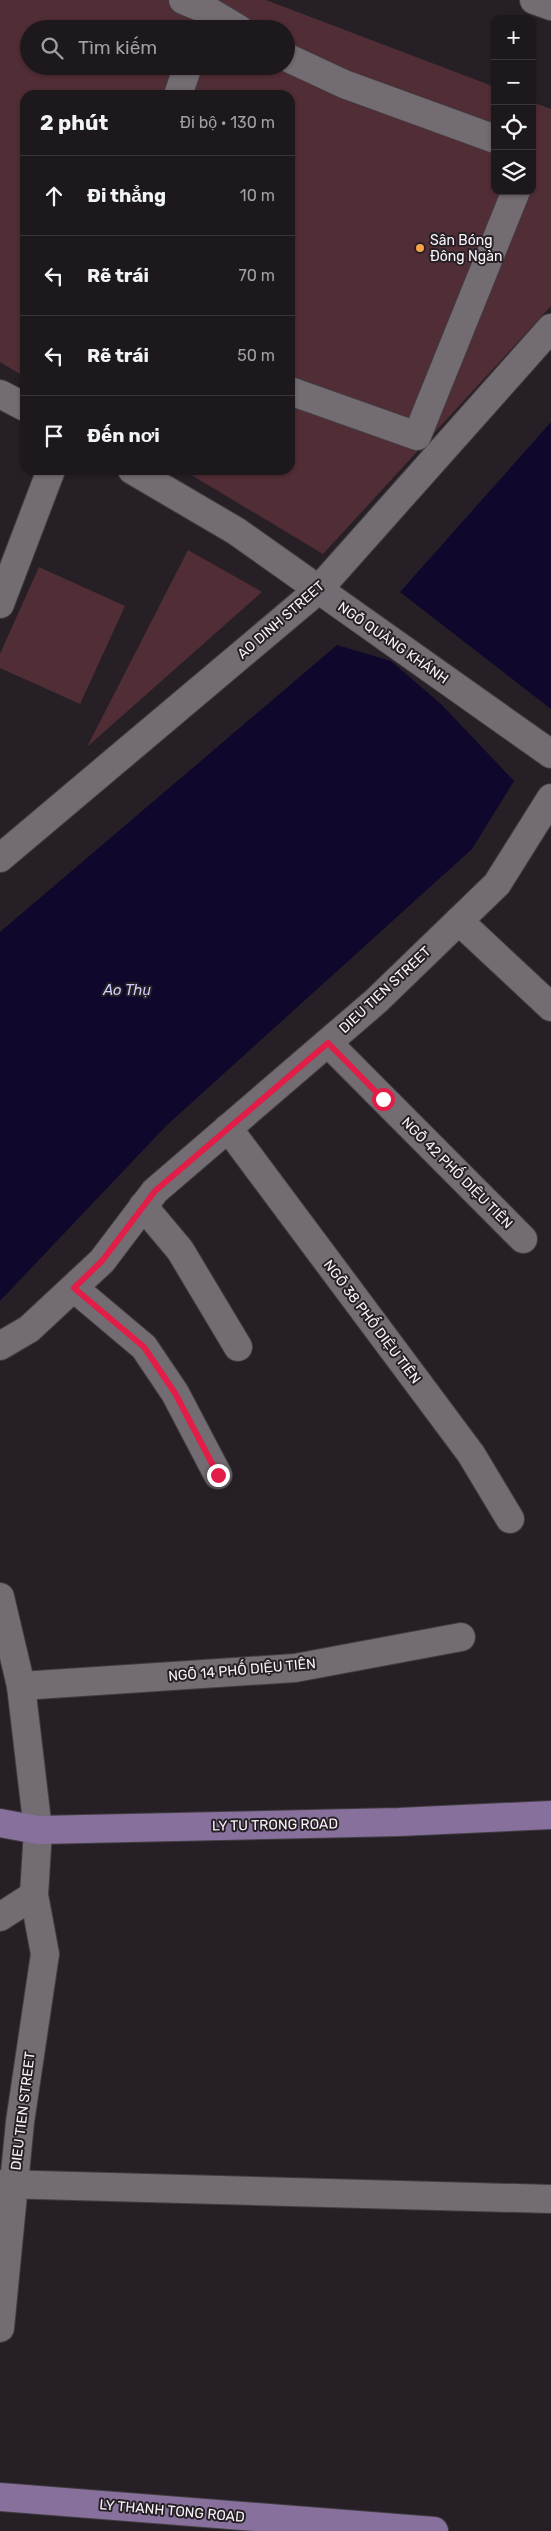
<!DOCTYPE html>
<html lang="vi">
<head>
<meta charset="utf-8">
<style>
  body { margin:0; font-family:Rubik,sans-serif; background:#252125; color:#f1f3f6 }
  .controls { position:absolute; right:15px; top:15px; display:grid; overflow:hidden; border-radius:10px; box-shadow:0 1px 4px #0004 }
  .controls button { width:45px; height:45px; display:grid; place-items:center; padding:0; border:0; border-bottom:1px solid #3a373b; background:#1c181c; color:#f1f3f6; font:25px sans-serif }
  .stop { position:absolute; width:15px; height:15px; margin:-11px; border:4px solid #e11d48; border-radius:50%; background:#fff }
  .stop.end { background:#e11d48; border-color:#fff; box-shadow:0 1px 5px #0008 }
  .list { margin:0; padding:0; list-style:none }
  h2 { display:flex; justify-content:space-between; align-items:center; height:65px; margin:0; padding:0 20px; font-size:21px }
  h2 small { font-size:16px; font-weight:400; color:#a0a0a3 }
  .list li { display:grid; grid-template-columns:32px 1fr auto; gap:15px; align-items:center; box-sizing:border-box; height:80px; padding:0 20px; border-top:1px solid #3a373b }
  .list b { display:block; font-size:19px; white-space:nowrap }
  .list em { font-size:16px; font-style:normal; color:#a0a0a3 }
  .icon { flex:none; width:28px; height:28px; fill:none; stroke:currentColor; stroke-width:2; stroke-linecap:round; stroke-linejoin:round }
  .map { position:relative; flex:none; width:551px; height:2531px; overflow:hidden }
  .search { position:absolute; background:#1c181c; box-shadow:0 1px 4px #0004; left:20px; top:20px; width:275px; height:55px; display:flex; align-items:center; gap:12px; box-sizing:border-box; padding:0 18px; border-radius:28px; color:#a0a0a3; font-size:19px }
  .panel { position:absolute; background:#1c181c; box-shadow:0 1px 4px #0004; left:20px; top:90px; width:275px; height:385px; border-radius:15px }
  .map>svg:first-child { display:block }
</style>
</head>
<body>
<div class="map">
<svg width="551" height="2531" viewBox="0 0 551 2531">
  <rect width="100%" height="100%" fill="#262026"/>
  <g fill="#512d35" fill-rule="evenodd">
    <path d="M0 0H266L495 87V191H532V102L551 109V306L323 554 183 470H290V95H25V377L0 362ZM29 29H286V66H29Z"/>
    <path d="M188 550 262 592 87 747Z"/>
    <path d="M39 567 125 606 80 704 0 668V654Z"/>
  </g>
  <g fill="#10072c">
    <path d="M551 422V709L400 592Z"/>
    <path d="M337 645 391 661 442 705 514 781 472 849 167 1125 0 1301V932Z"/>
  </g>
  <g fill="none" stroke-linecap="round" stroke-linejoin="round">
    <defs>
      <g id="minor">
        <path d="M183 0 207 10 239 29"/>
        <path d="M534 0 551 6"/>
        <path d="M286 57 344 84 495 139"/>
        <path d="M178 95 188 66"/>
        <path d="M290 391 417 436 516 191"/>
        <path d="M0 394 25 407"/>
        <path d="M132 470 236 531 551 754"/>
        <path d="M0 604 51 470"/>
        <path d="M0 858 318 590 551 328"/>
        <path d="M459 921 551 1007"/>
        <path d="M328 1043 523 1239"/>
        <path d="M228 1128 471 1454 510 1519"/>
        <path d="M143 1206 180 1250 238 1347"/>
        <path d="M74 1288 144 1347 175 1393 218 1475"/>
        <path d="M0 1346 29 1329 102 1261 155 1191 376 1001 497 884 551 798"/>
        <path d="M0 1597 21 1686 38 1830 34 1895 45 1954 20 2122 0 2328"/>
        <path d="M21 1686 295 1668 461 1637"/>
        <path d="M0 1917 34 1895"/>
        <path d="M0 2184 551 2199"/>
      </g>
      <g id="major">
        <path d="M0 1823 38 1830 399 1822 551 1815"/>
        <path d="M0 2497 434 2531"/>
      </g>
    </defs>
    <use href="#minor" stroke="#423d42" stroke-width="30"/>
    <use href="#major" stroke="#423d42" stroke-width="30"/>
    <use href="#minor" stroke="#736c73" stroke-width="28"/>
    <use href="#major" stroke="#87709b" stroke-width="28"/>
  </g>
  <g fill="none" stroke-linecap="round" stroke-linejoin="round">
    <path stroke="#e11d48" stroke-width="6" d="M218 1475 175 1393 144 1347 74 1288 102 1261 155 1191 328 1043 383 1099"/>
  </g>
  <circle fill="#f6a247" stroke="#262026" stroke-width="2" cx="420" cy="248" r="5"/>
  <g text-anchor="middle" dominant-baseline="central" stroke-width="4" stroke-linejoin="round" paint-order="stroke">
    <g font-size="14" fill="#f7f3f7" stroke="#262026" text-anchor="start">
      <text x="430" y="240">Sân Bóng<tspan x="430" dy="16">Đông Ngàn</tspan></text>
    </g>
    <g font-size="14" fill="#f7f3f7" stroke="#262026">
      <text transform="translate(281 620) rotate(-41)">AO DINH STREET</text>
      <text transform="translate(393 643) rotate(35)">NGÕ QUẢNG KHÁNH</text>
      <text transform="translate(385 990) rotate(-43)">DIEU TIEN STREET</text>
      <text transform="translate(457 1173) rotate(45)">NGÕ 42 PHỐ DIỆU TIÊN</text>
      <text transform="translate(372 1322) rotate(53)">NGÕ 38 PHỐ DIỆU TIÊN</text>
      <text transform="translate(242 1670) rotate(-5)">NGÕ 14 PHỐ DIỆU TIÊN</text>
      <text transform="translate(275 1825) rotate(-1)">LY TU TRONG ROAD</text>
      <text transform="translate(23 2111) rotate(-83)">DIEU TIEN STREET</text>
      <text transform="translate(172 2511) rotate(5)">LY THANH TONG ROAD</text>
    </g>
    <g font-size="15" font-style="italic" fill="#cfcdfa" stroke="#262026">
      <text x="127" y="990">Ao Thụ</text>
    </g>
  </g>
</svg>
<div class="controls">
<button>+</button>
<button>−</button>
<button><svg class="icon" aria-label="locate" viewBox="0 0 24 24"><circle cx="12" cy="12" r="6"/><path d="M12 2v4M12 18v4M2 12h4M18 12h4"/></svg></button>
<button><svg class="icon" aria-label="layers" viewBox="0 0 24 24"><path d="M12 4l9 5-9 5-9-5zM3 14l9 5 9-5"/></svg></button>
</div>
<div class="stop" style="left:383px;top:1099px"></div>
<div class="stop end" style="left:218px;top:1475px"></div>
<div class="search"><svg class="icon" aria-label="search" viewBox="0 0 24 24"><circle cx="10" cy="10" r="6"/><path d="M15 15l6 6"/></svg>Tìm kiếm</div>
<section class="panel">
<h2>2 phút<small>Đi bộ · 130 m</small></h2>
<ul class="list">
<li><svg class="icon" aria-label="ahead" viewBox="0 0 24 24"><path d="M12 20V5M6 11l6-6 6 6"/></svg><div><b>Đi thẳng</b></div><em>10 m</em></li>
<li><svg class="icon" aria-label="left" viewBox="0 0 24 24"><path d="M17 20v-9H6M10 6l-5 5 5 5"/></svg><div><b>Rẽ trái</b></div><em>70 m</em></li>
<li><svg class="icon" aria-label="left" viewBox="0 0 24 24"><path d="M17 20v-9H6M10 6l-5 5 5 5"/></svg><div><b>Rẽ trái</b></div><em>50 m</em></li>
<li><svg class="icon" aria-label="arrive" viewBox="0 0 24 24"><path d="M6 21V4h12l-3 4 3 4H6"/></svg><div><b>Đến nơi</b></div></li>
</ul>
</section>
</div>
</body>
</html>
